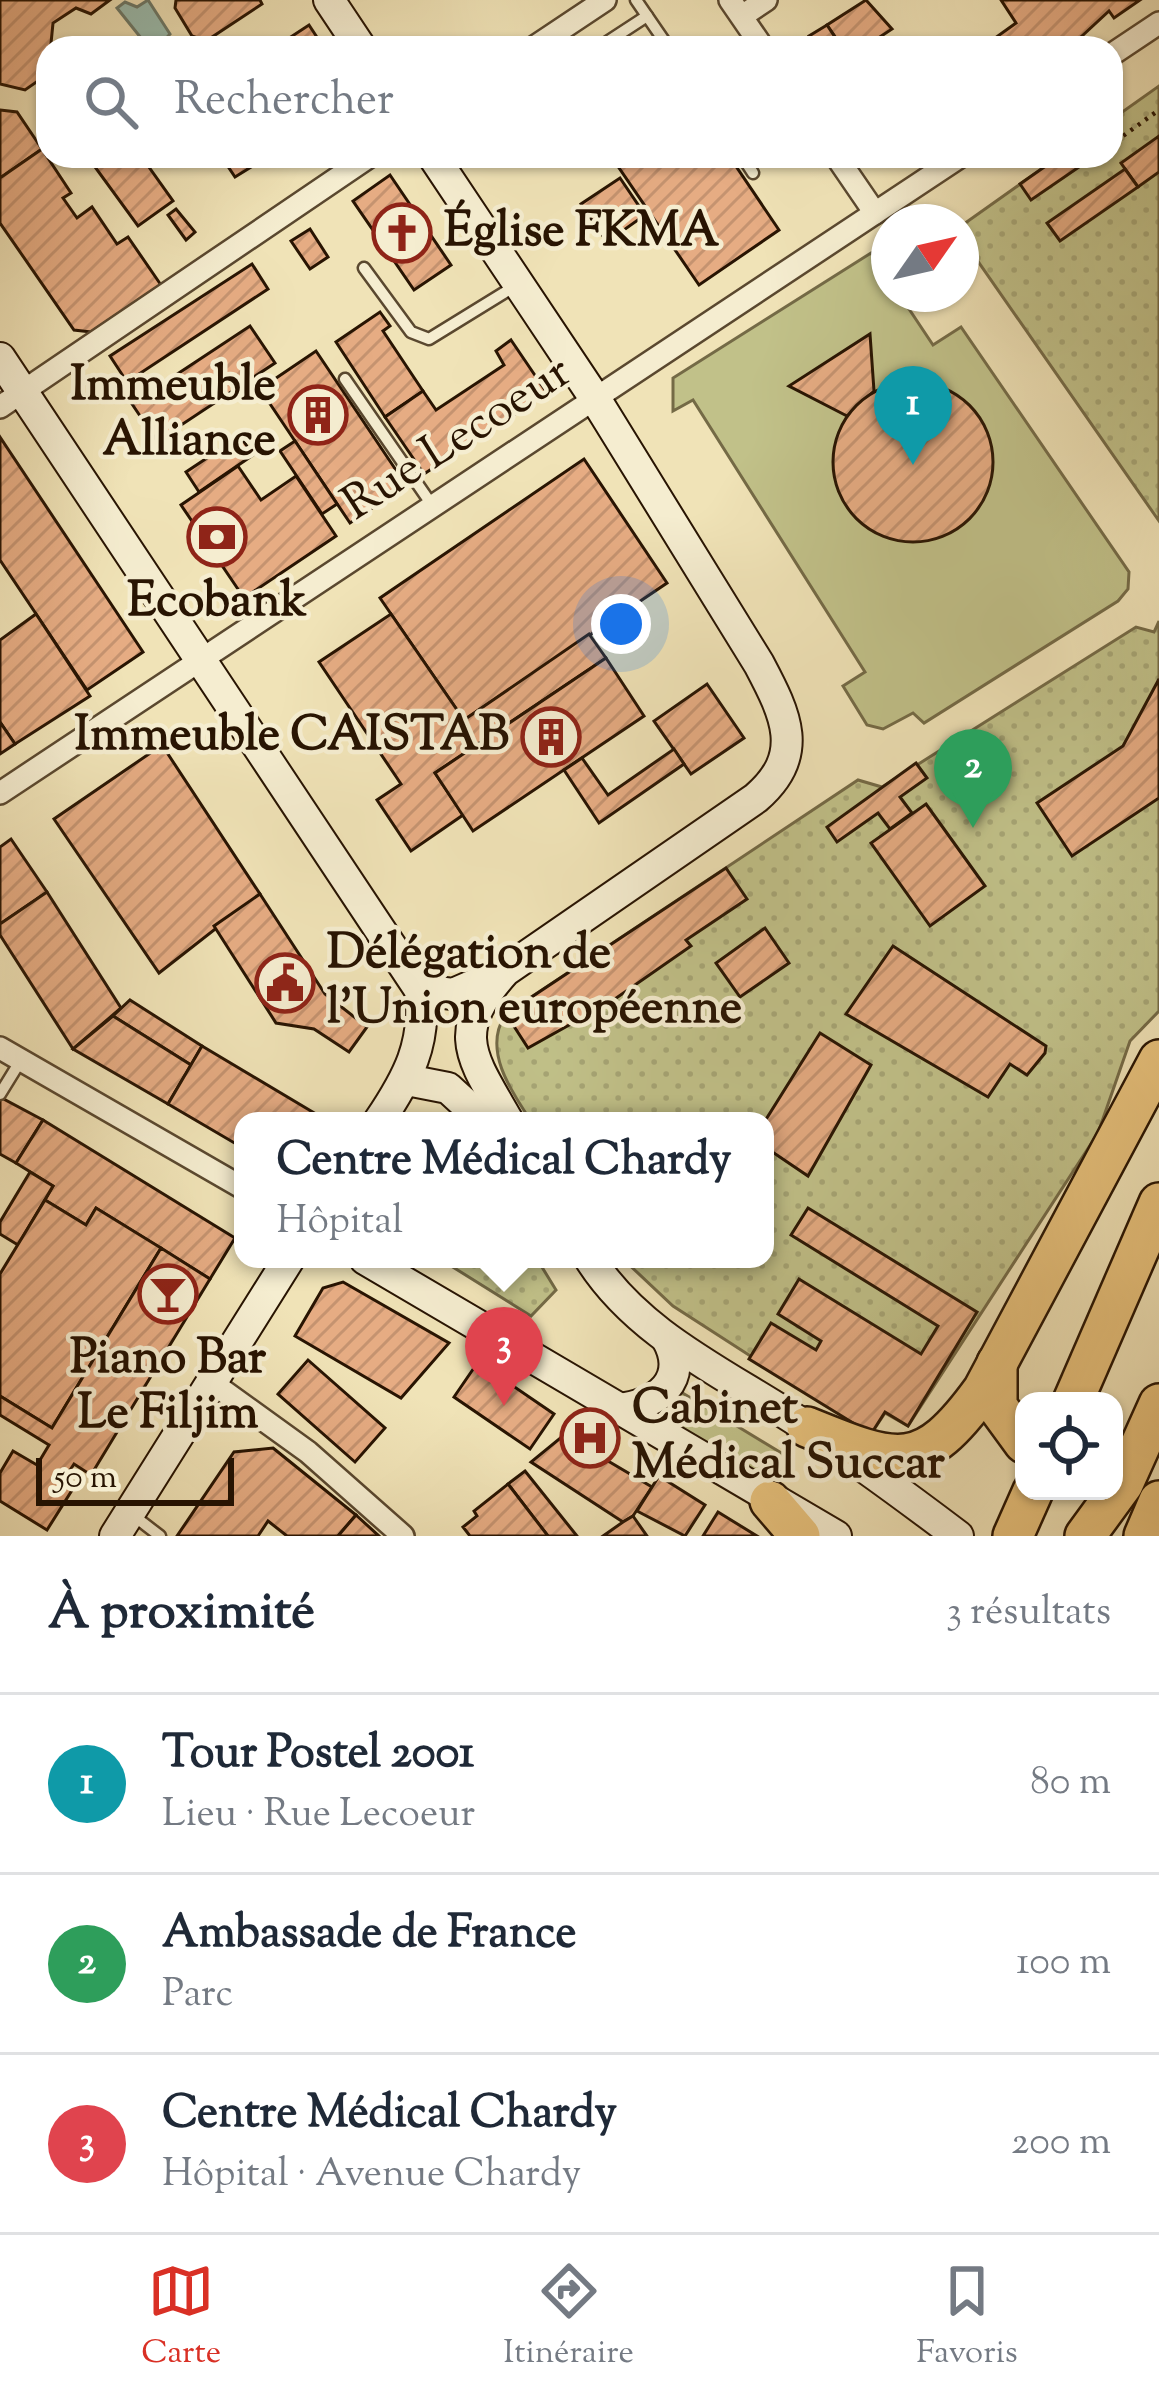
<!DOCTYPE html>
<html lang="fr">
<head>
<meta charset="utf-8">
<style>
  body { margin:0; font-family:"Sorts Mill Goudy",serif; background:#f6f6f7; color:#1f2937 }
  .controls { position:absolute; right:36px; bottom:36px; display:grid; overflow:hidden; border-radius:24px; box-shadow:0 3px 9px #0004 }
  .controls button { width:108px; height:108px; display:grid; place-items:center; padding:0; border:0; border-bottom:3px solid #e0e1e3; background:#fff; color:#1f2937; font:60px sans-serif }
  .compass { position:absolute; left:871px; top:204px; width:108px; height:108px; border-radius:50%; background:#fff; box-shadow:0 3px 9px #0004; rotate:56deg }
  .scale { position:absolute; left:36px; bottom:30px; width:198px; box-sizing:border-box; padding-left:12px; border:6px solid #281402; border-top:0; font-size:33px; line-height:42px; white-space:nowrap; color:#281402; -webkit-text-stroke:9px #f5edd0; paint-order:stroke }
  .you { position:absolute; left:621px; top:624px; width:42px; height:42px; margin:-30px; border:9px solid #fff; border-radius:50%; background:#1a73e8; box-shadow:0 0 0 18px #1a73e833 }
  .badge { display:grid; place-items:center; width:78px; height:78px; border-radius:50%; background:#d93025; color:#fff; font-size:39px; font-weight:700 }
  .pin { position:absolute; translate:-50% -99px; filter:drop-shadow(0 3px 6px #0008) }
  .pin::after { content:''; position:absolute; top:63px; width:42px; height:36px; background:inherit; clip-path:polygon(0 0,100% 0,50% 100%) }
  .popup { position:absolute; left:234px; top:1112px; width:540px; height:156px; box-sizing:border-box; display:grid; place-content:center; border-radius:24px; background:#fff; filter:drop-shadow(0 3px 9px #0005); font-size:39px; white-space:nowrap; color:#747a83 }
  .popup b { font-size:45px; color:#1f2937 }
  .popup::after { content:''; position:absolute; left:50%; top:100%; margin-left:-24px; border:24px solid transparent; border-top-color:#fff }
  .list { margin:0; padding:0; list-style:none }
  h2 { display:flex; justify-content:space-between; align-items:center; height:156px; margin:0; padding:0 48px; font-size:51px }
  h2 small { font-size:39px; font-weight:400; color:#747a83 }
  .list li { display:grid; grid-template-columns:78px 1fr auto; gap:36px; align-items:center; box-sizing:border-box; height:180px; padding:0 48px; border-top:3px solid #e0e1e3 }
  .list b { display:block; font-size:45px; white-space:nowrap }
  .list p { margin:0; font-size:39px; white-space:nowrap; color:#747a83 }
  .list em { font-size:39px; font-style:normal; color:#747a83 }
  .icon { flex:none; width:66px; height:66px; fill:none; stroke:currentColor; stroke-width:2; stroke-linecap:round; stroke-linejoin:round }
  .map { position:relative; flex:none; width:1159px; height:1536px; overflow:hidden }
  .search { position:absolute; background:#fff; box-shadow:0 3px 9px #0004; left:36px; right:36px; top:36px; height:132px; display:flex; align-items:center; gap:30px; box-sizing:border-box; padding:0 42px; border-radius:36px; color:#747a83; font-size:45px }
  .sheet { height:696px; background:#fff }
  nav { display:flex; justify-content:space-around; align-items:center; box-sizing:border-box; height:168px; border-top:3px solid #e0e1e3; background:#fff; font-size:33px; color:#747a83 }
  nav a { display:grid; justify-items:center; gap:6px }
  nav .on { color:#d93025 }
  .map>svg:first-child { display:block }
</style>
</head>
<body>
<div class="map">
<svg width="1159" height="1536" viewBox="0 0 1159 1536">
  <defs>
    <pattern id="garden-dots" width="8" height="8" patternUnits="userSpaceOnUse" patternTransform="scale(3)"><rect width="8" height="8" fill="#c1c189"/><path d="M2 2h.1M6 6h.1" fill="none" stroke="#a6a575" stroke-width="1.8" stroke-linecap="round"/></pattern>
    <pattern id="building-hatch" width="6" height="6" patternUnits="userSpaceOnUse" patternTransform="scale(3)"><rect width="6" height="6" fill="#e6ac83"/><path d="M-1 1l2-2M0 6l6-6M5 7l2-2" fill="none" stroke="#c59370"/></pattern>
  </defs>
  <rect width="100%" height="100%" fill="#f0e3b7"/>
  <filter id="stains"><feTurbulence type="fractalNoise" baseFrequency=".00167" numOctaves="4"/><feColorMatrix values="0 0 0 0 .2 0 0 0 0 .09 0 0 0 0 .02 0 0 0 .5 -.17"/></filter>
  <radialGradient id="worn" r=".72"><stop offset=".6" stop-color="#630" stop-opacity="0"/><stop offset="1" stop-color="#630" stop-opacity=".3"/></radialGradient>
  <g fill="#c1c189" stroke="#746a46" stroke-width="3">
    <path d="M871 253 889 279V294H899L933 345 961 327 1129 572 1128 589 1118 601 924 723 913 713 883 729 867 725 843 686 865 672 693 400 673 411V378Z"/>
    <path d="M676 1389 788 1457 773 1483 659 1415Z"/>
  </g>
  <g fill="url(#garden-dots)" stroke="#746a46" stroke-width="3">
    <path d="M1159 86V521L961 237V226L1060 156H1111V120Z"/>
    <path d="M1159 621V1011L1130 1041 1098 1133 908 1426 885 1413 871 1434 673 1306 623 1259H765V1121H531C510 1090 482 1048 506 1014L858 780 882 787 1136 627 1154 632Z"/>
    <path d="M440 1259H537L556 1290 531 1316Z"/>
  </g>
  <path fill="#9abeb0" stroke="#6c7a6a" stroke-width="3" d="M148 0 170 34 157 48H149L117 8 125 2 137 7Z"/>
  <g fill="url(#building-hatch)" stroke="#281402" stroke-width="3">
    <path d="M0 0H110L91 14 76 8 53 23 48 74 25 90 0 84Z"/>
    <path d="M176 0H260L262 4 206 41 192 36 175 8Z"/>
    <path d="M866 0 892 29 863 48 858 43 843 48 827 25Z"/>
    <path d="M1001 0H1140L1114 18 1109 11 1069 48H1002L995 38 1016 23Z"/>
    <path d="M309 25 324 48H274Z"/>
    <path d="M827 25 842 48H817L809 36Z"/>
    <path d="M0 110 17 112 42 149 0 178Z"/>
    <path d="M1159 136V172L1138 187 1121 163Z"/>
    <path d="M42 149 71 193 63 198 77 218 92 207 117 244 128 237 161 285 91 332 74 330 0 223V178Z"/>
    <path d="M87 156H141L173 201 138 226Z"/>
    <path d="M221 156H269L235 177Z"/>
    <path d="M617 156H729L779 230 699 285 613 159Z"/>
    <path d="M1060 156H1095L1031 200 1020 184Z"/>
    <path d="M1125 169 1138 187 1060 241 1047 223Z"/>
    <path d="M390 175 451 265 414 290 353 201Z"/>
    <path d="M620 178 645 215 607 242 581 204Z"/>
    <path d="M176 209 195 232 186 240 168 215Z"/>
    <path d="M310 229 328 257 310 269 291 241Z"/>
    <path d="M252 264 268 289 127 382 110 356Z"/>
    <path d="M380 312 390 326 383 331 423 391 385 417 336 342Z"/>
    <path d="M250 326 275 363 157 441 132 404Z"/>
    <path d="M870 334 874 391 847 416 789 386Z"/>
    <path d="M511 340 547 393 424 474 385 417 423 391 436 410 504 365 496 351Z"/>
    <path d="M316 351 406 485 350 523 260 389Z"/>
    <circle cx="913" cy="462" r="80"/>
    <path d="M240 436 253 455 199 492 186 472Z"/>
    <path d="M0 437 143 652 87 690 0 560Z"/>
    <path d="M295 441 337 504 322 514 280 451Z"/>
    <path d="M584 459 667 583 464 720 380 598Z"/>
    <path d="M238 466 261 500 296 476 336 536 244 598 181 505Z"/>
    <path d="M36 614 90 696 15 744 0 722V640Z"/>
    <path d="M391 614 464 720 589 634 606 658 435 773 463 815 411 851 377 800 401 784 319 662Z"/>
    <path d="M606 658 644 716 473 831 435 773Z"/>
    <path d="M1159 679V798L1072 856 1037 803 1123 746Z"/>
    <path d="M707 684 744 738 691 774 654 721Z"/>
    <path d="M0 722 15 744 0 754Z"/>
    <path d="M162 745 260 894 159 973 54 819Z"/>
    <path d="M674 749 684 764 599 823 564 770 582 758 608 795Z"/>
    <path d="M916 763 927 778 900 797 912 813 890 829 878 813 837 842 827 827Z"/>
    <path d="M926 804 985 886 930 926 871 843Z"/>
    <path d="M11 839 47 892 0 924V847Z"/>
    <path d="M726 868 747 899 686 940 691 946 612 1001 528 1048 506 1014Z"/>
    <path d="M47 892 121 1008 73 1049 0 935V924Z"/>
    <path d="M260 894 325 994 367 1027 349 1052 314 1029 276 1023 214 926Z"/>
    <path d="M765 928 789 963 740 997 716 963Z"/>
    <path d="M893 946 1046 1046 1045 1053 1027 1075 1010 1064 988 1097 846 1014Z"/>
    <path d="M130 1000 202 1046 191 1065 113 1016Z"/>
    <path d="M113 1016 191 1065 168 1104 73 1049Z"/>
    <path d="M820 1033 871 1065 808 1176 765 1147V1121Z"/>
    <path d="M202 1046 316 1114 312 1121H243V1148L168 1104Z"/>
    <path d="M0 1097 43 1120 16 1163 0 1154Z"/>
    <path d="M43 1120 235 1238 210 1279 96 1208 86 1225 45 1200 53 1186 16 1163Z"/>
    <path d="M30 1172 53 1186 18 1245 0 1234V1222Z"/>
    <path d="M45 1200 86 1225 96 1208 161 1248 52 1428 0 1396V1274Z"/>
    <path d="M808 1208 977 1312 908 1426 885 1412 871 1434 749 1359 771 1323 816 1350 821 1341 778 1314 799 1279 921 1354 938 1326 791 1235Z"/>
    <path d="M161 1248 210 1279 91 1475 74 1464 63 1481 74 1487 47 1530 0 1501V1473L13 1451 37 1465 49 1445 0 1415V1396L52 1428Z"/>
    <path d="M343 1282 449 1343 401 1398 295 1336 323 1288Z"/>
    <path d="M308 1360 385 1428 355 1462 278 1394Z"/>
    <path d="M478 1362 554 1414 530 1449 454 1397Z"/>
    <path d="M564 1435 652 1487 633 1516 623 1522 531 1462Z"/>
    <path d="M273 1448 356 1515 338 1536H287L268 1521 258 1536H177L234 1452Z"/>
    <path d="M525 1471 577 1536H548L508 1484Z"/>
    <path d="M659 1476 705 1505 685 1536 637 1511Z"/>
    <path d="M508 1484 548 1536H470L463 1527 477 1516 474 1511Z"/>
    <path d="M718 1512 757 1536H703Z"/>
    <path d="M356 1515 379 1536H338Z"/>
    <path d="M633 1516 647 1536H603L623 1522Z"/>
  </g>
  <g fill="none" stroke-linecap="round" stroke-linejoin="round">
    <defs>
      <g id="lane">
        <path d="M636 0 669 48"/>
        <path d="M598 48 647 16"/>
        <path d="M742 156 753 173"/>
        <path d="M364 268 411 332 429 339 515 286"/>
        <path d="M345 379 432 505"/>
        <path d="M0 1094 21 1060"/>
        <path d="M134 1516 160 1536"/>
      </g>
      <g id="street">
        <path d="M730 0 763 48"/>
        <path d="M742 16 766 0"/>
        <path d="M533 48 605 0"/>
        <path d="M1111 55 1159 23"/>
        <path d="M836 156 875 213"/>
        <path d="M0 407 370 156"/>
        <path d="M0 793 961 156"/>
        <path d="M0 1048 243 1188"/>
        <path d="M211 1382 308 1452 403 1536"/>
      </g>
      <g id="secondary">
        <path d="M329 0 361 48"/>
        <path d="M433 156 596 400 759 664C786 715 806 755 756 798L505 971C449 1033 471 1056 508 1121"/>
        <path d="M0 358 420 990C427 1043 408 1078 379 1121"/>
        <path d="M420 990 453 994 499 974"/>
        <path d="M407 1080 448 1088 484 1121"/>
        <path d="M365 1259 836 1536"/>
        <path d="M590 1259C640 1338 733 1377 808 1428 859 1462 909 1499 958 1536"/>
        <path d="M618 1409C657 1405 690 1380 667 1339"/>
        <path d="M115 1536 289 1259"/>
      </g>
      <g id="highway">
        <path d="M997 1363V1406L1024 1443"/>
        <path d="M1073 1401 1159 1203"/>
        <path d="M807 1427C898 1464 922 1474 983 1390L1159 1060"/>
        <path d="M770 1501 800 1536"/>
        <path d="M1013 1536 1033 1491"/>
        <path d="M1085 1536 1123 1484 1159 1404"/>
        <path d="M1144 1536 1159 1501"/>
      </g>
    </defs>
    <use href="#lane" stroke="#5a482f" stroke-width="15"/>
    <use href="#street" stroke="#5a482f" stroke-width="26"/>
    <use href="#secondary" stroke="#281402" stroke-width="34"/>
    <use href="#highway" stroke="#281402" stroke-width="44"/>
    <path stroke="#281402" stroke-width="4.5" stroke-dasharray="3 6" stroke-linecap="butt" d="M1116 141 1159 110"/>
    <use href="#lane" stroke="#f5edd0" stroke-width="10"/>
    <use href="#street" stroke="#f5edd0" stroke-width="21"/>
    <use href="#secondary" stroke="#f5edd0" stroke-width="30"/>
    <use href="#highway" stroke="#e8c27c" stroke-width="39"/>
  </g>
  <defs>
    <symbol id="church-ring" viewBox="-11 -11 22 22"><circle r="9.5" fill="#f5edd0" stroke="#8f2418" stroke-width="1.5"/><path d="M-1.2-6h2.4v3.5h3.3v2.4h-3.3V6h-2.4V-.1h-3.3v-2.4h3.3Z" fill="#8f2418"/></symbol>
    <symbol id="building-ring" viewBox="-11 -11 22 22"><circle r="9.5" fill="#f5edd0" stroke="#8f2418" stroke-width="1.5"/><path d="M-4-6H4V6H1V3H-1V6H-4ZM-2.5-4.3h1.7v1.8h-1.7ZM.8-4.3h1.7v1.8H.8ZM-2.5-1h1.7V.8h-1.7ZM.8-1h1.7V.8H.8Z" fill="#8f2418"/></symbol>
    <symbol id="bank-ring" viewBox="-11 -11 22 22"><circle r="9.5" fill="#f5edd0" stroke="#8f2418" stroke-width="1.5"/><path d="M-6-4H6V4H-6ZM0-2.3a2.3 2.3 0 1 0 0 4.6a2.3 2.3 0 1 0 0-4.6Z" fill="#8f2418"/></symbol>
    <symbol id="civic-ring" viewBox="-11 -11 22 22"><circle r="9.5" fill="#f5edd0" stroke="#8f2418" stroke-width="1.5"/><path d="M-.6-6.5H3V-4.5H.6V-3L4-1V1h2V6H-6V1h2V-1L-.6-3ZM-1.2 2.5V6h2.4V2.5Z" fill="#8f2418"/></symbol>
    <symbol id="bar-ring" viewBox="-11 -11 22 22"><circle r="9.5" fill="#f5edd0" stroke="#8f2418" stroke-width="1.5"/><path d="M-6-5H6L.8 .8V4.5H3.5V6h-7V4.5H-.8V.8Z" fill="#8f2418"/></symbol>
    <symbol id="hospital-ring" viewBox="-11 -11 22 22"><circle r="9.5" fill="#f5edd0" stroke="#8f2418" stroke-width="1.5"/><path d="M-5-5h3v3.5h4V-5h3V5h-3V1.5h-4V5h-3Z" fill="#8f2418"/></symbol>
  </defs>
  <g fill-rule="evenodd">
    <use href="#church-ring" x="369" y="200" width="66" height="66"/>
    <use href="#building-ring" x="285" y="382" width="66" height="66"/>
    <use href="#bank-ring" x="184" y="504" width="66" height="66"/>
    <use href="#building-ring" x="518" y="704" width="66" height="66"/>
    <use href="#civic-ring" x="252" y="950" width="66" height="66"/>
    <use href="#bar-ring" x="135" y="1261" width="66" height="66"/>
    <use href="#hospital-ring" x="557" y="1405" width="66" height="66"/>
  </g>
  <g text-anchor="middle" dominant-baseline="central" stroke-width="9" stroke-linejoin="round" paint-order="stroke">
    <g font-size="48" font-weight="bold" fill="#281402" stroke="#f5edd0" text-anchor="start">
      <text x="444" y="233">Église FKMA</text>
      <text x="276" y="387" text-anchor="end">Immeuble<tspan x="276" dy="55">Alliance</tspan></text>
      <text x="217" y="603" text-anchor="middle">Ecobank</text>
      <text x="509" y="737" text-anchor="end">Immeuble CAISTAB</text>
      <text x="327" y="955">Délégation de<tspan x="327" dy="55">l’Union européenne</tspan></text>
      <text x="168" y="1360" text-anchor="middle">Piano Bar<tspan x="168" dy="55">Le Filjim</tspan></text>
      <text x="632" y="1410">Cabinet<tspan x="632" dy="55">Médical Succar</tspan></text>
    </g>
    <g font-size="48" fill="#281402" stroke="#f5edd0">
      <text transform="translate(458 440) rotate(-33)">Rue Lecoeur</text>
    </g>
  </g>
  <rect width="100%" height="100%" filter="url(#stains)"/>
  <rect width="100%" height="100%" fill="url(#worn)"/>
</svg>
<div class="controls">
<button><svg class="icon" aria-label="locate" viewBox="0 0 24 24"><circle cx="12" cy="12" r="6"/><path d="M12 2v4M12 18v4M2 12h4M18 12h4"/></svg></button>
</div>
<svg class="compass" viewBox="-18 -18 36 36"><path d="M0-13l5 13h-10z" fill="#e53935"/><path d="M0 13l5-13h-10z" fill="#747a83"/></svg>
<div class="scale">50 m</div>
<div class="you"></div>
<div class="pin badge" style="left:913px;top:465px;background:#0f9aa8">1</div>
<div class="pin badge" style="left:973px;top:828px;background:#2e9e5b">2</div>
<div class="pin badge" style="left:504px;top:1406px;background:#e0444e">3</div>
<div class="popup"><b>Centre Médical Chardy</b>Hôpital</div>
<div class="search"><svg class="icon" aria-label="search" viewBox="0 0 24 24"><circle cx="10" cy="10" r="6"/><path d="M15 15l6 6"/></svg>Rechercher</div>
</div>
<section class="sheet">
<h2>À proximité<small>3 résultats</small></h2>
<ul class="list">
<li><span class="badge" style="background:#0f9aa8">1</span><div><b>Tour Postel 2001</b><p>Lieu · Rue Lecoeur</p></div><em>80 m</em></li>
<li><span class="badge" style="background:#2e9e5b">2</span><div><b>Ambassade de France</b><p>Parc</p></div><em>100 m</em></li>
<li><span class="badge" style="background:#e0444e">3</span><div><b>Centre Médical Chardy</b><p>Hôpital · Avenue Chardy</p></div><em>200 m</em></li>
</ul>
</section>
<nav>
<a class="on"><svg class="icon" aria-label="map" viewBox="0 0 24 24"><path d="M3 6l6-2 6 2 6-2v14l-6 2-6-2-6 2zM9 4v14M15 6v14"/></svg>Carte</a>
<a><svg class="icon" aria-label="directions" viewBox="0 0 24 24"><path d="M12 3l9 9-9 9-9-9zM9 14v-3h6M13 9l2 2-2 2"/></svg>Itinéraire</a>
<a><svg class="icon" aria-label="saved" viewBox="0 0 24 24"><path d="M7 4h10v16l-5-4-5 4z"/></svg>Favoris</a>
</nav>
</body>
</html>
